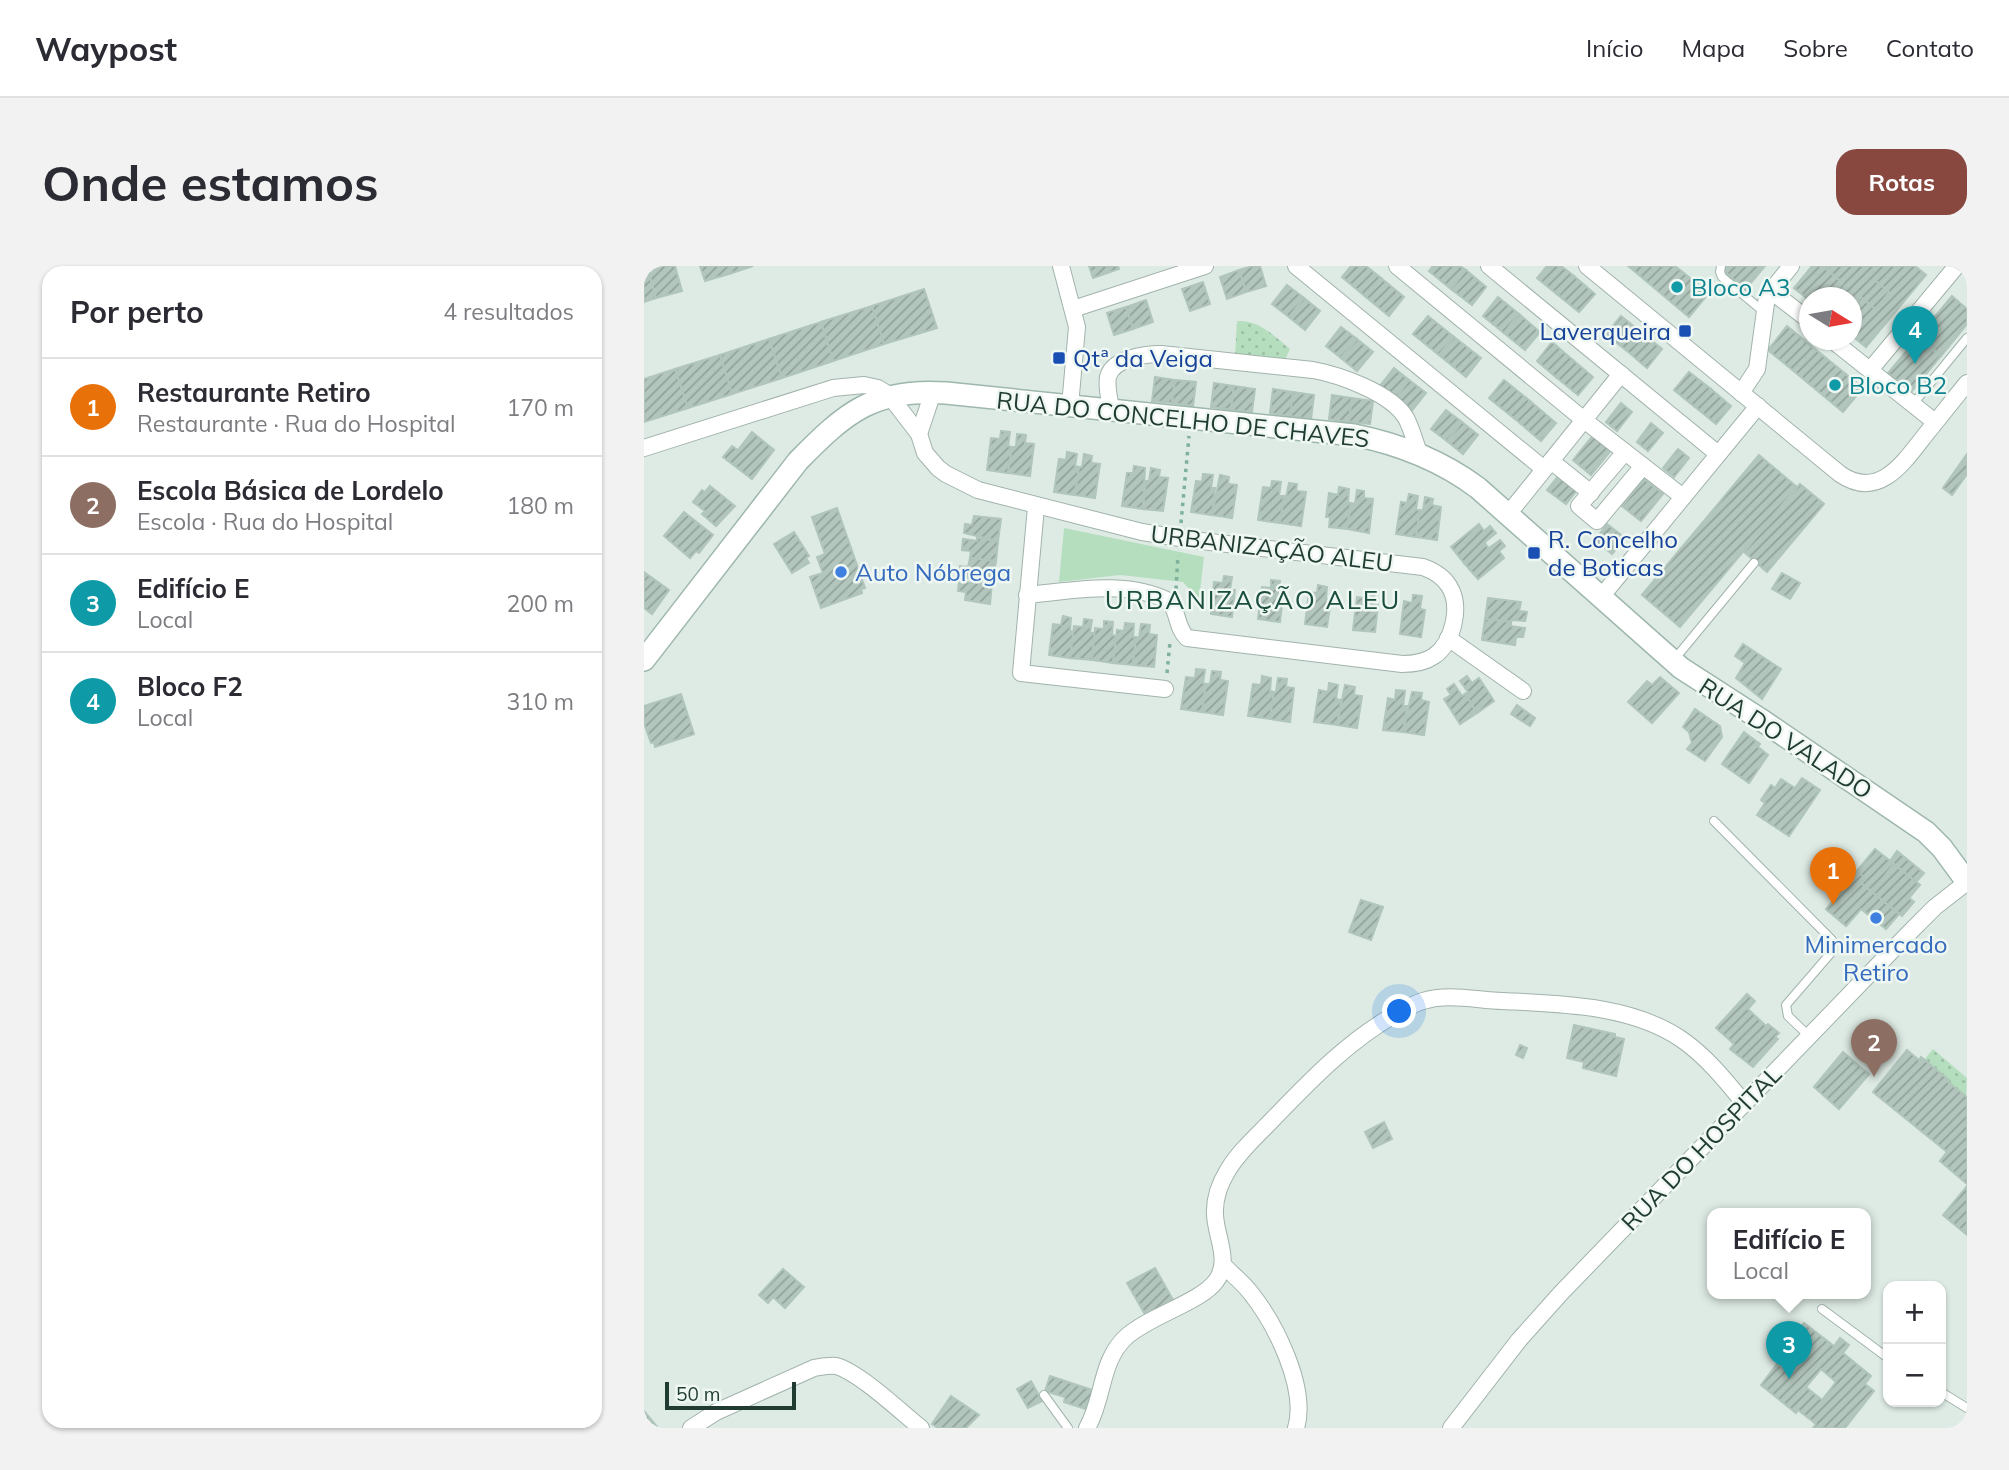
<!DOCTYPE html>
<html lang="pt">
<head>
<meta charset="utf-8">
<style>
  body { margin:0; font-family:Mulish,sans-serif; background:#f2f2f3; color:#2b2b33 }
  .controls { position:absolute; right:21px; bottom:21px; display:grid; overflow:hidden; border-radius:14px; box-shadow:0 2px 5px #0004 }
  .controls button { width:63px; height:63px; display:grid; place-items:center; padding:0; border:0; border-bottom:2px solid #e1e1e2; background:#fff; color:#2b2b33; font:35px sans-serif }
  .compass { position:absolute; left:1155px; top:21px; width:63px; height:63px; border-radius:50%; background:#fff; box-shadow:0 2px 5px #0004; rotate:101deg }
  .scale { position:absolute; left:21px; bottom:18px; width:131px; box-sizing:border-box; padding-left:7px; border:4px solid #1f3b32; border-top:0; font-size:19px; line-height:24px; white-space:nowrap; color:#1f3b32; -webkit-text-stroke:5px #eff7f2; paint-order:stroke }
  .you { position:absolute; left:756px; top:746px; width:24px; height:24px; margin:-18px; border:5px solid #fff; border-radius:50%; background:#1a73e8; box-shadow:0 0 0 10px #1a73e833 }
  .badge { display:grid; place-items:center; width:46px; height:46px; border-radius:50%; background:#88483f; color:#fff; font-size:23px; font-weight:700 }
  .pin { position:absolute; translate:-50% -58px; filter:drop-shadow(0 2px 4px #0008) }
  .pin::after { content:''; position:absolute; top:37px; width:24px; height:21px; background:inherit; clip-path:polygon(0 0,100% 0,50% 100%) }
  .popup { position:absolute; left:1063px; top:942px; width:164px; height:91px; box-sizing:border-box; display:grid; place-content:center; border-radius:14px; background:#fff; filter:drop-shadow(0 2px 5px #0005); font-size:23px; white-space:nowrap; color:#7c7c81 }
  .popup b { font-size:26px; color:#2b2b33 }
  .popup::after { content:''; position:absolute; left:50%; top:100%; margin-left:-14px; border:14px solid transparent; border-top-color:#fff }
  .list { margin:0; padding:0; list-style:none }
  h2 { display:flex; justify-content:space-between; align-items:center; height:91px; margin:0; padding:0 28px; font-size:30px }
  h2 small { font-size:23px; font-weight:400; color:#7c7c81 }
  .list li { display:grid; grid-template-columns:46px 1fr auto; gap:21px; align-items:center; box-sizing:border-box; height:98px; padding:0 28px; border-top:2px solid #e1e1e2 }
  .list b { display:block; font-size:26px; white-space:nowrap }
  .list p { margin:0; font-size:23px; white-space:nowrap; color:#7c7c81 }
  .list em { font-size:23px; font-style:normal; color:#7c7c81 }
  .map { position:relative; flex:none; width:1323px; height:1162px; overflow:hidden; border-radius:21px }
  header { display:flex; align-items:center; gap:42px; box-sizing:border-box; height:98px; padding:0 35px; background:#fff; border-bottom:2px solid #e1e1e2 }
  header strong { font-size:33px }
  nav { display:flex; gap:38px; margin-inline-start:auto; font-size:24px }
  .intro { display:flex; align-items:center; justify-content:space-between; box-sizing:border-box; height:168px; padding:0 42px }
  h1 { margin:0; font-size:49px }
  .button { padding:18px 32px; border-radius:21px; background:#88483f; color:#fff; font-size:24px; font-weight:700 }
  main { display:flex; gap:42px; padding:0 42px }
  aside { flex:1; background:#fff; border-radius:21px; box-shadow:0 2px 5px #0004 }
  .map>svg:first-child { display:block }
</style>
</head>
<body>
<header>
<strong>Waypost</strong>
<nav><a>Início</a><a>Mapa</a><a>Sobre</a><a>Contato</a></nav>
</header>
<div class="intro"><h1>Onde estamos</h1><a class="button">Rotas</a></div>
<main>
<aside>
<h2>Por perto<small>4 resultados</small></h2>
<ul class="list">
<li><span class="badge" style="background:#e8710a">1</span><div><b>Restaurante Retiro</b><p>Restaurante · Rua do Hospital</p></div><em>170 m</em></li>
<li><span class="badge" style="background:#8d6e63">2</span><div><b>Escola Básica de Lordelo</b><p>Escola · Rua do Hospital</p></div><em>180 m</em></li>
<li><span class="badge" style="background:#0f9aa8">3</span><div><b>Edifício E</b><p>Local</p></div><em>200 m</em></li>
<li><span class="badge" style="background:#0f9aa8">4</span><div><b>Bloco F2</b><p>Local</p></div><em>310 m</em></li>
</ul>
</aside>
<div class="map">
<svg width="1323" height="1162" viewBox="0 0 1323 1162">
  <defs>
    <pattern id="park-dots" width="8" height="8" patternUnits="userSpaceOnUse" patternTransform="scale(1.75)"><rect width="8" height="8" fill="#b5debe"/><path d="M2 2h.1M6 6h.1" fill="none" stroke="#9bbfa4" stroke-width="1.8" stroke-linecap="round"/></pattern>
    <pattern id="building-hatch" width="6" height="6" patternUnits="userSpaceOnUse" patternTransform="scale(1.75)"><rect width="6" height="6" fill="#b3c6bd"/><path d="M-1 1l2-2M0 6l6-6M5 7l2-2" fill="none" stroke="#91a29a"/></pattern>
  </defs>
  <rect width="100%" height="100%" fill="#deebe4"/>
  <path fill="#b5debe" d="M420 262 560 291 555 334 539 316 476 309 415 316Z"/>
  <g fill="url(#park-dots)">
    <path d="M593 55C616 54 630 70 646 83L641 94 591 90Z"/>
    <path d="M1289 783 1323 812 1322 832 1280 794Z"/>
  </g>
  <g fill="url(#building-hatch)" stroke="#b0c5bb" stroke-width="2" fill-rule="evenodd">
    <path d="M0 0H3L12 32 0 36Z"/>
    <path d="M3 0H31L38 25 12 32Z"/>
    <path d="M56 0H85L88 7 61 15Z"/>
    <path d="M85 0H109L88 7Z"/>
    <path d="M445 0H474L475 3 449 12Z"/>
    <path d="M609 0H616L622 20 602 26 595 4Z"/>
    <path d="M707 0H722L737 12 722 31 698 11Z"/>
    <path d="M789 0H816L822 4 807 23 785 5Z"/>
    <path d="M903 0H917L930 10 914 29 893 12Z"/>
    <path d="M984 0H1012L1001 14Z"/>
    <path d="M1012 0H1031L1065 27 1045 51 1001 14Z"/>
    <path d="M1082 0H1121L1101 24 1079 4Z"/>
    <path d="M1168 0H1271L1282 9 1222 81 1208 70V32H1166V35L1150 22Z"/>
    <path d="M1186 0H1242L1231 14 1245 26 1232 44 1217 31 1208 43V32H1187L1199 17 1183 4Z"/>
    <path d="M595 4 602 26 583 33 576 11Z"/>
    <path d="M822 4 842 21 828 39 807 23Z"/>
    <path d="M930 10 951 28 935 46 914 29Z"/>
    <path d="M737 12 760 31 745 50 722 31Z"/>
    <path d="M559 16 566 38 546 45 538 23Z"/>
    <path d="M643 19 660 32 645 51 628 38Z"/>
    <path d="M280 23 293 62 240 78 228 40Z"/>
    <path d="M1308 30 1323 43V58L1297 90 1274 71Z"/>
    <path d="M854 31 875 48 860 67 839 50Z"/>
    <path d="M660 32 676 45 661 64 645 51Z"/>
    <path d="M502 34 509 56 489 63 482 41Z"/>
    <path d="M228 40 240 78 189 95 177 56Z"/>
    <path d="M482 41 489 63 470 69 463 47Z"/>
    <path d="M875 48 896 66 881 84 860 67Z"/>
    <path d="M784 50 810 71 795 89 769 68Z"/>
    <path d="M977 50 998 67 983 85 962 68Z"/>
    <path d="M177 56 189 95 138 112 125 73Z"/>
    <path d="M1143 60 1182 92 1163 116 1124 84Z"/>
    <path d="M697 61 713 73 697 92 682 80Z"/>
    <path d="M998 67 1018 83 1003 102 983 85Z"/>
    <path d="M810 71 837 92 822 111 795 89Z"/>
    <path d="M1274 71 1297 90 1267 126 1244 107Z"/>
    <path d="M125 73 138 112 88 128 76 89Z"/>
    <path d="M713 73 729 86 713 105 697 92Z"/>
    <path d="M908 76 929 94 913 112 893 95Z"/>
    <path d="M76 89 88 128 44 142 31 103Z"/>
    <path d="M1182 92 1219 122 1199 146 1163 116Z"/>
    <path d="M929 94 949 111 934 129 913 112Z"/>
    <path d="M750 102 765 114 750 134 735 121Z"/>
    <path d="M31 103 44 142 0 156V113Z"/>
    <path d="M1045 106 1067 123 1051 141 1030 124Z"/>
    <path d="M511 111 531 114 528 137 508 135Z"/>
    <path d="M531 114 552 116 549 140 528 137Z"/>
    <path d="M765 114 782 127 766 147 750 134Z"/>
    <path d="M860 114 886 135 871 153 845 132Z"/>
    <path d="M570 117 590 120 587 144 567 141Z"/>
    <path d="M590 120 611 123 608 146 587 144Z"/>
    <path d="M629 123 649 126 646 150 626 147Z"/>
    <path d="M1067 123 1087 140 1072 158 1051 141Z"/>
    <path d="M649 126 670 129 667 153 646 150Z"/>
    <path d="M688 129 708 132 705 156 685 153Z"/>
    <path d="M708 132 729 135 726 158 705 156Z"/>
    <path d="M886 135 912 157 897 175 871 153Z"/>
    <path d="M977 137 988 146 973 165 962 156Z"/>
    <path d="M802 144 818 156 803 175 787 163Z"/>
    <path d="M818 156 834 169 819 188 803 175Z"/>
    <path d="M1007 157 1019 167 1004 185 993 176Z"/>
    <path d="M357 165 366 166 364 180 368 181 364 207 343 204 347 172 356 173Z"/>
    <path d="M108 166 130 184 108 213 79 191 88 180 94 184Z"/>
    <path d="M951 167 969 182 947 209 929 194Z"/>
    <path d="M373 168 382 169 381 177 390 178 386 210 364 207 368 181H372Z"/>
    <path d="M1034 183 1045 192 1030 211 1019 202Z"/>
    <path d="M423 186 433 188 431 200 435 201 431 229 410 226 415 193 422 194Z"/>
    <path d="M440 188 448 190 447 197 456 198 451 232 431 229 435 201H438Z"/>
    <path d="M1323 188V208L1308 229 1299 222Z"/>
    <path d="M1115 189 1153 221 1036 361 998 329Z"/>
    <path d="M490 200 501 202 499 243 478 240 483 207H489Z"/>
    <path d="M507 202 516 204 515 211 524 212 519 245 499 243 502 215H505Z"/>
    <path d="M559 208 569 209 567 222H571L568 249 547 246 552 215 558 216Z"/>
    <path d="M916 208 934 223 922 238 903 224Z"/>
    <path d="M576 209 585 211 584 218 593 219 588 252 568 249Z"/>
    <path d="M1000 213 1019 228 997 255 978 240Z"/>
    <path d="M628 215 637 216 635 230H640L636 257 614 254 619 221 627 222Z"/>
    <path d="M645 217 653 218 652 225 662 226 657 260 636 257 640 230 642 231Z"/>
    <path d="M1156 218 1180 238 1123 306 1100 286Z"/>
    <path d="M66 220 91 240 72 260 58 248 61 245 49 236 58 224 61 226Z"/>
    <path d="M695 221 705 223 704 237H707L703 263 685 261 686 251H682L685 227 694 229Z"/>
    <path d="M713 224 720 225V232L729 233 725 267 703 263 707 237 711 238Z"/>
    <path d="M765 228 774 230 772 244H776L772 271 752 268 757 236 763 237Z"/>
    <path d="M781 231 789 233 788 239 797 241 793 274 772 271 776 244 779 245Z"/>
    <path d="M193 242 221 322 217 323 218 327 177 342 166 311 179 307 173 291 181 288 168 251Z"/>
    <path d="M40 246 69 269 55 287 52 285 46 292 20 270Z"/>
    <path d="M330 250 357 253 354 275 320 267 321 258 328 259Z"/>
    <path d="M835 258 840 265 846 260 852 267 841 276 842 279 820 297 807 281Z"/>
    <path d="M963 258 981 272 968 288 951 274Z"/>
    <path d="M150 266 165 290 162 292 165 297 148 307 130 278Z"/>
    <path d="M333 272 354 275 352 295 326 292 327 285 318 284 319 273 333 275Z"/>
    <path d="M856 274 861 280 855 285 860 292 834 313 820 297 842 279 845 282Z"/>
    <path d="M326 292 352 295 348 317 315 310 316 300 324 301Z"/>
    <path d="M0 306 25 324 8 348 0 342Z"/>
    <path d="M1138 307 1156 317 1146 333 1128 323Z"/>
    <path d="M580 310 588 311 586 324H591L588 351 567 348 570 316 579 317Z"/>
    <path d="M329 314 348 317 346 338 321 334 322 326 314 325 315 315 328 317Z"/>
    <path d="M627 314 636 315 634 328 639 329 636 356 614 353 618 321 627 322Z"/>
    <path d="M674 319 683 321 682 333 687 334 683 361 661 358 665 326 673 327Z"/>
    <path d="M722 325 731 326 729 339H734L731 366 709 364 713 331 721 332Z"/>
    <path d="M769 329 778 330 776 343 781 344 777 371 756 368 760 335 768 337Z"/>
    <path d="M844 332 877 336 875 345 883 346 881 355 868 354 867 356 841 353Z"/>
    <path d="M419 350 427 352 426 365 430 366 426 392 405 389 409 358 417 359Z"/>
    <path d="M440 353 448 354 446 367H451L448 394 426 392 430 360 439 361Z"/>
    <path d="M841 353 867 356V360L881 362 879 371H872L871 379 838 374Z"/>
    <path d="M460 355 469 356 468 369 472 370 469 397 448 394 451 362 460 363Z"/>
    <path d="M481 357 490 358 489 371H492L489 399 469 397 473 364 480 365Z"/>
    <path d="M497 358 506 359 505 368 513 369 510 401 489 399 492 371 495 372Z"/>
    <path d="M1099 378 1137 403 1118 433 1092 412 1101 397 1091 390Z"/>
    <path d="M552 403 561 404 559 417 562 418 558 446 537 443 542 411 551 412Z"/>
    <path d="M568 405 577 406 576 414 584 415 579 449 558 446 562 418H566Z"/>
    <path d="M618 410 627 412 626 425 630 426 626 453 604 450 609 418 617 419Z"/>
    <path d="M823 410 828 417 835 412 850 435 833 447 821 428 824 426 816 415Z"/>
    <path d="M1016 411 1035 427 1008 457 984 436 1003 415 1008 419Z"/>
    <path d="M634 412 643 413 642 421 650 422 646 456 626 453 630 426H632Z"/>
    <path d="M685 417 694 419 692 433 697 434 693 459 670 456 675 424 684 426Z"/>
    <path d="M810 418 818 430 821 428 833 447 816 458 800 433 807 429 803 423Z"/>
    <path d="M701 419 711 421 710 429 718 430 713 462 693 459Z"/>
    <path d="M752 424 761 425 759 440H763L759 466 739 464 744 432 751 434Z"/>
    <path d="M768 426 778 427 777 434 785 436 780 469 759 466Z"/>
    <path d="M37 428 50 468 11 481 10 476 7 477 0 457V440Z"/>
    <path d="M873 439 891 452 886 460 867 448Z"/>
    <path d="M1051 443 1076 460 1078 471 1061 495 1043 483 1048 477 1045 466 1039 461Z"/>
    <path d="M1100 466 1116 478 1114 481 1124 489 1105 517 1078 498Z"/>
    <path d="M1158 512 1176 524 1145 570 1113 549 1121 537 1117 534 1127 519 1131 522 1137 513 1151 522Z"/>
    <path d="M1231 583 1250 598 1228 626 1217 617 1221 612 1213 605Z"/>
    <path d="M1253 585 1280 607 1272 616 1246 595Z"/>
    <path d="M1250 598 1276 619 1265 632 1270 636 1258 650 1228 626Z"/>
    <path d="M1213 605 1221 612 1217 617 1255 648 1242 663 1217 643 1202 660 1182 643Z"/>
    <path d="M717 634 739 641 727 674 705 666Z"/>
    <path d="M1103 728 1111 735 1104 743 1122 760 1124 758 1135 767 1131 771 1134 773 1109 801 1086 783 1090 778 1072 762Z"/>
    <path d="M930 759 971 768V771L980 773 972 810 939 802 940 796 923 792Z"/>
    <path d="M876 779 883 782 879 792 872 789Z"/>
    <path d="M1263 784 1275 794 1277 791 1305 814 1304 816 1323 831V918L1296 895 1303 886 1229 826Z"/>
    <path d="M1199 786 1225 808 1195 843 1170 821Z"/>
    <path d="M740 856 748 873 729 882 721 866Z"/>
    <path d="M1323 920V969L1299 949Z"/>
    <path d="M511 1002 529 1034 502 1050 483 1017Z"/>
    <path d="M139 1003 160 1021 141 1042 129 1031 124 1037 115 1029Z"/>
    <path d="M1160 1057 1190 1080 1196 1072 1205 1079 1199 1087 1227 1110 1221 1118 1230 1125 1201 1162H1169L1172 1158 1154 1144 1152 1147 1117 1119 1133 1098 1145 1107 1159 1090 1144 1078ZM1177 1103 1192 1116 1178 1134 1162 1121Z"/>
    <path d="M406 1110 454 1126 448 1145 420 1136 421 1131 401 1125Z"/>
    <path d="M387 1115 398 1135 384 1142 373 1123Z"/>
    <path d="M307 1130 335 1149 322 1162H294L288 1158Z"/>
    <path d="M0 1145 14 1162H0Z"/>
  </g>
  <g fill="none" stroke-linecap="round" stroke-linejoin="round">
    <defs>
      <g id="lane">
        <path d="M1077 0 1076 6 1078 11 1120 46"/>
        <path d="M1269 138 1323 72"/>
        <path d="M1029 395 1110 297"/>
        <path d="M1070 555 1188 674 1186 688 1142 739 1144 750 1165 770"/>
        <path d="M1178 1043 1244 1092"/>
        <path d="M1297 1126 1323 1142"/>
        <path d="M400 1129 424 1162"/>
      </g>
      <g id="street">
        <path d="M417 0 433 61 426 140"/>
        <path d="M652 0 900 203"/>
        <path d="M753 0 940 154 1039 231"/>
        <path d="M845 0 1074 188"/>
        <path d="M943 0 1196 208C1235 235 1260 196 1282 168 1296 151 1309 134 1323 117"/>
        <path d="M1127 25 1166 55"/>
        <path d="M429 43 561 0"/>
        <path d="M1188 74 1291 156"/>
        <path d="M1226 104 1311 2"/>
        <path d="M1097 127 1113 103 1123 30 1147 0"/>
        <path d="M467 144C466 134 462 121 464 111 469 92 501 88 517 88L669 104C696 109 747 127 762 152 768 163 771 177 776 189"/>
        <path d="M275 168 289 126"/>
        <path d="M0 182 189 122 220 119 234 122 245 129 275 168 281 187 294 202 302 208 334 224 498 266 549 274 779 301C790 305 799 310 805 320 818 340 809 377 790 390 780 397 769 398 758 398L543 372C532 361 535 348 526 336 484 313 428 325 383 329"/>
        <path d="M981 186 935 240 953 255 999 200"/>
        <path d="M907 195 947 227"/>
        <path d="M392 241 377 407 521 423"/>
        <path d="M865 247 977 108"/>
        <path d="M957 331 1114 140"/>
        <path d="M804 372 879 425"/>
        <path d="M579 999C588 1008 598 1016 606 1026 631 1057 664 1122 652 1162"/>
        <path d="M47 1162 72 1146 170 1102C177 1101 185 1099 192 1100 215 1106 257 1146 277 1162"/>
        <path d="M443 1162C460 1133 456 1095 482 1071 505 1050 557 1036 572 1015 587 995 572 971 571 949 570 933 576 917 584 904 596 884 614 869 630 852 667 814 703 776 750 749 759 744 769 738 779 735 804 727 832 734 858 735 917 738 987 739 1037 773 1062 790 1082 815 1100 837"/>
        <path d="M807 1162 875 1074 917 1027 1265 667 1291 641 1323 616"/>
      </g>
      <path id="secondary" d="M0 394 154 195C202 146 230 122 302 127L710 169C755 178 798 195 834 222L1037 402 1116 453 1282 566 1298 582 1323 616"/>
    </defs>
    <use href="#lane" stroke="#a1b3ab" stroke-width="10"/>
    <use href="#street" stroke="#a1b3ab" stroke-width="18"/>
    <use href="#secondary" stroke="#9db7ac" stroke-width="24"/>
    <g stroke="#7db09d" stroke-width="3.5" stroke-dasharray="3.5 5" stroke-linecap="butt">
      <path d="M537 257 545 170"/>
      <path d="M532 323 534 289"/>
      <path d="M523 407 526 376"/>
    </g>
    <use href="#lane" stroke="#fff" stroke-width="8"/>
    <use href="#street" stroke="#fff" stroke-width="16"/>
    <use href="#secondary" stroke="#fff" stroke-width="21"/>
  </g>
  <g fill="#0f9aa8" stroke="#eff7f2" stroke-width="2.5">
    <circle cx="1033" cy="21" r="7"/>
    <circle cx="1191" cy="119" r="7"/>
  </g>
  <g fill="#1a4fb4" stroke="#eff7f2" stroke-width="2.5">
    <rect x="1034" y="58" width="14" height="14" rx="3.5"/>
    <rect x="408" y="85" width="14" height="14" rx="3.5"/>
    <rect x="883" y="280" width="14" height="14" rx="3.5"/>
  </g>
  <g fill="#3f7fe0" stroke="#eff7f2" stroke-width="2.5">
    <circle cx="197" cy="306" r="7"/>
    <circle cx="1232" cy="652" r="7"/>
  </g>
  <g text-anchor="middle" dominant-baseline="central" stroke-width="5" stroke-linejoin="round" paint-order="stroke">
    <g font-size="24" fill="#0d838f" stroke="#eff7f2" text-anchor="start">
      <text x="1047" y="21">Bloco A3</text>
      <text x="1205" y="119">Bloco B2</text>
    </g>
    <g font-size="24" fill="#164399" stroke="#eff7f2" text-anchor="start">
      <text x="1027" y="65" text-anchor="end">Laverqueira</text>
      <text x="429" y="92">Qtª da Veiga</text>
      <text x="904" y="273">R. Concelho<tspan x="904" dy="28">de Boticas</tspan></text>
    </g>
    <g font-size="24" fill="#1f3b32" stroke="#eff7f2">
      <text transform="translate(539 153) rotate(6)">RUA DO CONCELHO DE CHAVES</text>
      <text transform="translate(628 282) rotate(7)">URBANIZAÇÃO ALEU</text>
      <text transform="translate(1142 472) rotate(33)">RUA DO VALADO</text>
      <text transform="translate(1057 882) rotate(-46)">RUA DO HOSPITAL</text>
    </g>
    <g font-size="24" fill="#366cbe" stroke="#eff7f2" text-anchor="start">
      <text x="211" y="306">Auto Nóbrega</text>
      <text x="1232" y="678" text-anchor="middle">Minimercado<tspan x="1232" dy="28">Retiro</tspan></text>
    </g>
    <g font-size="26" letter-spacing="2" fill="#1a4e3e" stroke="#eff7f2">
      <text x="609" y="333">URBANIZAÇÃO ALEU</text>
    </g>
  </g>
</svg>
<div class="controls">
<button>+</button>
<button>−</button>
</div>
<svg class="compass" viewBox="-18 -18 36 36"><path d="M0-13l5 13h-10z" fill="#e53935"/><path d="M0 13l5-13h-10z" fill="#7c7c81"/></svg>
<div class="scale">50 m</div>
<div class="you"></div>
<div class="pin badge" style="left:1189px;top:639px;background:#e8710a">1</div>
<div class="pin badge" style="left:1230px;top:811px;background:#8d6e63">2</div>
<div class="pin badge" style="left:1145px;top:1113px;background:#0f9aa8">3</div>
<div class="popup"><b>Edifício E</b>Local</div>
<div class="pin badge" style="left:1271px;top:98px;background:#0f9aa8">4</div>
</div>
</main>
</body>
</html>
